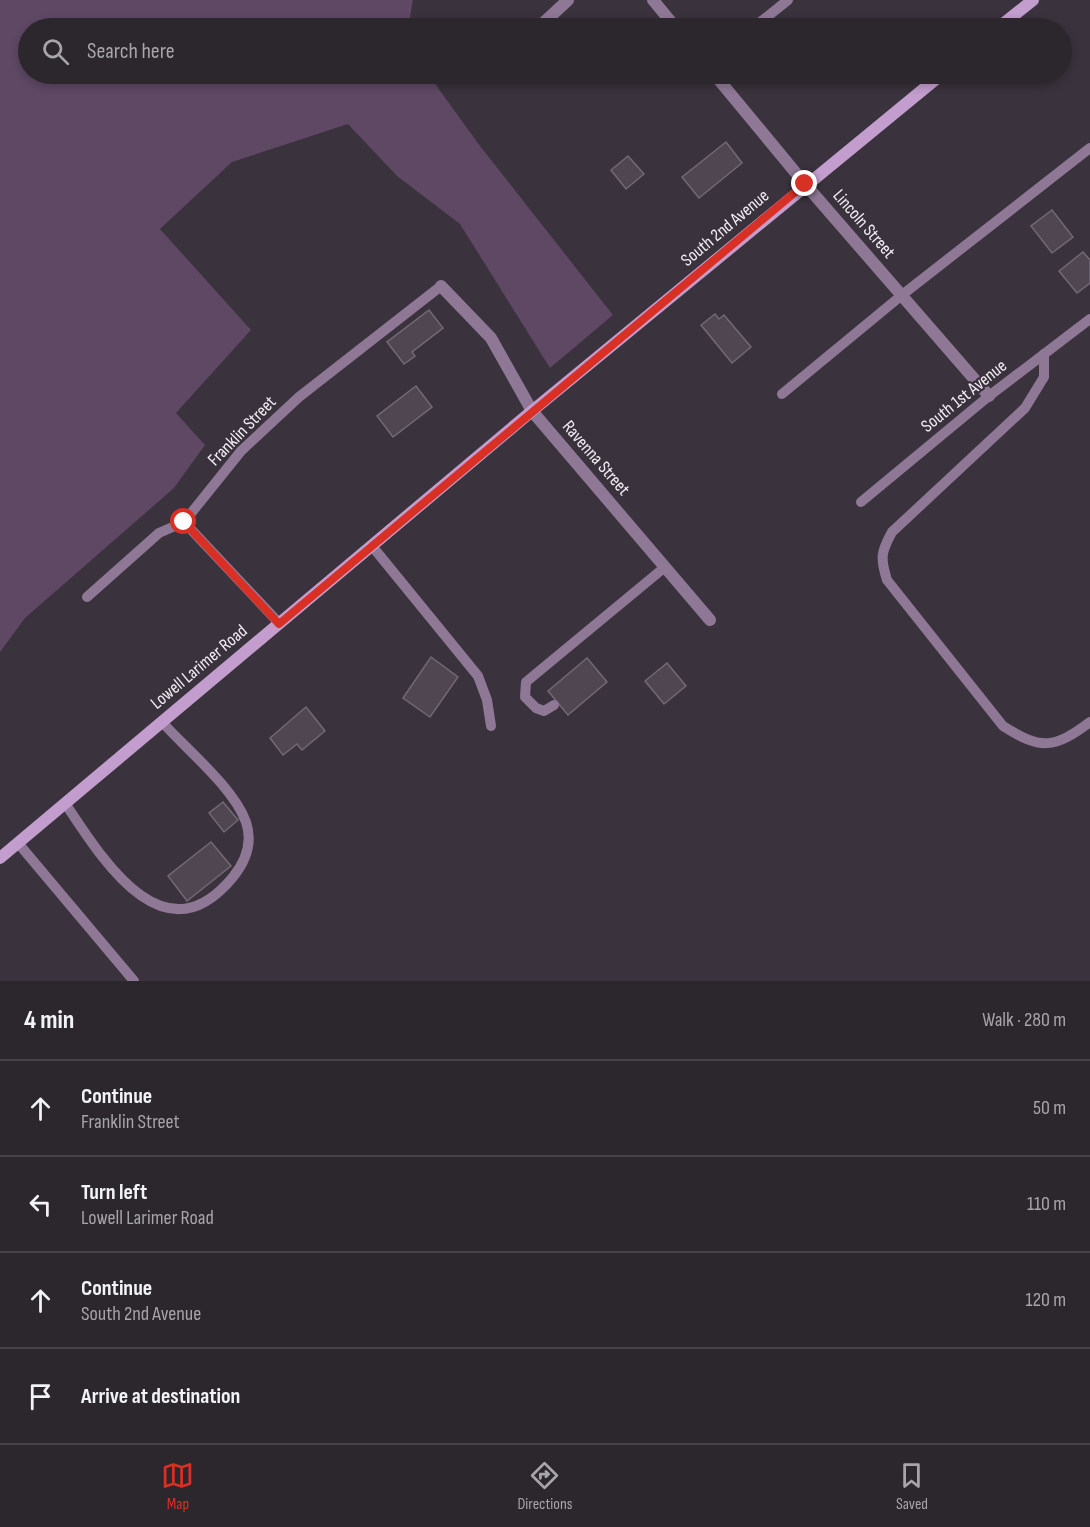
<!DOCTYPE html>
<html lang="en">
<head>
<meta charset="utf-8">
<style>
  body { margin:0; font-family:"Sofia Sans Condensed",sans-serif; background:#383239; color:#f1f3f6 }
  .stop { position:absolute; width:18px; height:18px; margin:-14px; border:4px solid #d93025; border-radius:50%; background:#fff }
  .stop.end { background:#d93025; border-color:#fff; box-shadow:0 2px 6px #0008 }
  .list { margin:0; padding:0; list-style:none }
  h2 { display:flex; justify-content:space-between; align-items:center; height:78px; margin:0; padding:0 24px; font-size:26px }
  h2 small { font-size:20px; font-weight:400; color:#a6a5aa }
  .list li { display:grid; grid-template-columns:39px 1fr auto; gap:18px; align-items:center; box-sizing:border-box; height:96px; padding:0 24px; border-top:2px solid #484349 }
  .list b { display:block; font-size:22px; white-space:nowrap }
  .list p { margin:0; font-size:20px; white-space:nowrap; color:#a6a5aa }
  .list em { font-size:20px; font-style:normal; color:#a6a5aa }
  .icon { flex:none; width:33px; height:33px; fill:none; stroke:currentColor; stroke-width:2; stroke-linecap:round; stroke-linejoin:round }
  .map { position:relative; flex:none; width:1090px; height:981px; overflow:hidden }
  .search { position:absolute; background:#2c262d; box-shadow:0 3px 9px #0003; left:18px; right:18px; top:18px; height:66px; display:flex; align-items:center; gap:15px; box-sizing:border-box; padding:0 21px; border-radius:33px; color:#a6a5aa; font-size:22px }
  .sheet { height:462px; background:#2c262d }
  nav { display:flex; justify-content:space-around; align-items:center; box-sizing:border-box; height:84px; border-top:2px solid #484349; background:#2c262d; font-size:16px; color:#a6a5aa }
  nav a { display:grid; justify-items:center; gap:3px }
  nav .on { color:#d93025 }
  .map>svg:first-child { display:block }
</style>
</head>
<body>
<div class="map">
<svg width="1090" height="981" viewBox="0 0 1090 981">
  <rect width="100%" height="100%" fill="#3a323c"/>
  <path fill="#5e4864" d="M0 0H413L408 28H28V74H428L480 146 613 315 550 368 460 224 397 176 348 124 232 162 160 229 251 330 176 413 205 445 174 488 25 618 0 652Z"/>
  <g fill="#4f4652" stroke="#726975" stroke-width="1.5">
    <path d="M726 142 742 163 699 198 682 177Z"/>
    <path d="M628 156 644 174 626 189 611 170Z"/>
    <path d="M1052 210 1073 237 1052 253 1031 226Z"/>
    <path d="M1083 252 1090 260V283L1077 293 1059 271Z"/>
    <path d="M429 310 443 328 412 352 415 356 404 364 387 342Z"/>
    <path d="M715 314 719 319 724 315 751 347 732 363 701 325Z"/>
    <path d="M416 386 432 407 393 437 377 416Z"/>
    <path d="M431 657 458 677 430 717 403 698Z"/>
    <path d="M587 658 607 682 568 715 548 691Z"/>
    <path d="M667 663 686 686 664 704 645 681Z"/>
    <path d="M306 707 325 731 302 750 297 744 283 755 270 738Z"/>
    <path d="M223 802 238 820 224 832 209 813Z"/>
    <path d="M211 842 231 866 187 901 168 876Z"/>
  </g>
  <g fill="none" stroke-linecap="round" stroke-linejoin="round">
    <g stroke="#8f7896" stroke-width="10">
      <path d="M753 28 788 0"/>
      <path d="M1044 354V377L1025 408 892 532C881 552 880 558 887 580L1003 726C1041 750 1054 749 1090 722"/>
      <path d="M782 394 902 295 1090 148"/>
      <path d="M861 502 989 396 1090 319"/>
      <path d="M372 546 478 676 487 700 491 726"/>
      <path d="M87 597 159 533 184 522"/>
      <path d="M279 623 184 522 241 451 299 397 441 286"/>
      <path d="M554 705 544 711 536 708 525 697 526 682 665 567"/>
      <path d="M65 803C103 860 164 961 233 877 246 861 253 843 246 822 233 787 188 751 162 722"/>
      <path d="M18 843 134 981"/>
    </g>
    <g stroke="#8f7896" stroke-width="12">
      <path d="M653 0 676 28"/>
      <path d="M538 28 568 0"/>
      <path d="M714 74 805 184 989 396"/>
      <path d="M441 286 491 338 532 411 710 620"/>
    </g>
    <g stroke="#c29dcd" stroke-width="12">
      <path d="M998 28 1033 0"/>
      <path d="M0 858 532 411 942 74"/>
    </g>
  </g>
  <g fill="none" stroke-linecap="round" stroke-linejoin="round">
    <path stroke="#d93025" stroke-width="8" d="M184 522 279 624 805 184"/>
  </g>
  <g text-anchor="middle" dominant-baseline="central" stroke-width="4.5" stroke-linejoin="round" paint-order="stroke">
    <g font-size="18" fill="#f3edf4" stroke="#3a323c">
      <text transform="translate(864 224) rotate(49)">Lincoln Street</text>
      <text transform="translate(725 228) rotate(-40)">South 2nd Avenue</text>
      <text transform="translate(964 396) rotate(-39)">South 1st Avenue</text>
      <text transform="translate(242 431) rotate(-46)">Franklin Street</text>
      <text transform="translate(596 458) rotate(49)">Ravenna Street</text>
      <text transform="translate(199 667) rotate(-40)">Lowell Larimer Road</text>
    </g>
  </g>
</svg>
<div class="stop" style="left:184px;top:522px"></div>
<div class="stop end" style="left:805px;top:184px"></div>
<div class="search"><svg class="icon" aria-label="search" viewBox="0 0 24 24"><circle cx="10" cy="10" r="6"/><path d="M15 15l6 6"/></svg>Search here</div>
</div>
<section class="sheet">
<h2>4 min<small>Walk · 280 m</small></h2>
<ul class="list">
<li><svg class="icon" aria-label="ahead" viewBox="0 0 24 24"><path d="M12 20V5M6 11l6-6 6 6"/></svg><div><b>Continue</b><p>Franklin Street</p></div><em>50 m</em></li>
<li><svg class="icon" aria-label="left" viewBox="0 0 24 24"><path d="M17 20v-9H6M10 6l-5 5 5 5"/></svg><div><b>Turn left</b><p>Lowell Larimer Road</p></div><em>110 m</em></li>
<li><svg class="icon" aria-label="ahead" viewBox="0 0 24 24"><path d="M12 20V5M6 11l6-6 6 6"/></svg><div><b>Continue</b><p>South 2nd Avenue</p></div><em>120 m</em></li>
<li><svg class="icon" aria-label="arrive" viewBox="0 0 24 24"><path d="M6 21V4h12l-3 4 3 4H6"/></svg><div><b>Arrive at destination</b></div></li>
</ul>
</section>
<nav>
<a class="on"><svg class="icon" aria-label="map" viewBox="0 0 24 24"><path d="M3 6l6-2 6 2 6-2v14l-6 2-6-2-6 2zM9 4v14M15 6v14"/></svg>Map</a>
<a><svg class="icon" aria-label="directions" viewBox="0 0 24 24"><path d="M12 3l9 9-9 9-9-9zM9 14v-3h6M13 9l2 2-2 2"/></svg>Directions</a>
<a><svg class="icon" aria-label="saved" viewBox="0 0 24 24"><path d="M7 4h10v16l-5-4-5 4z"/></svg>Saved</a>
</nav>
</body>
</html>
